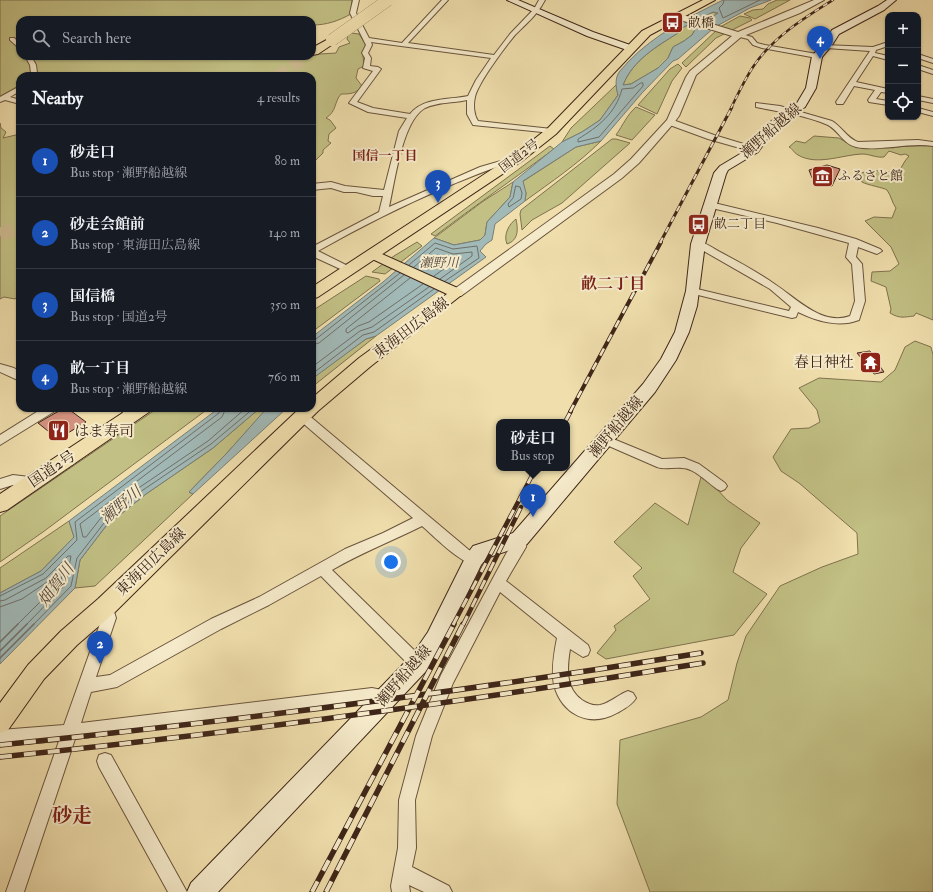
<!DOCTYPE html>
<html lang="en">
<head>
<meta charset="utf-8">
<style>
  body { margin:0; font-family:"IM FELL Double Pica","Noto Serif JP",serif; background:#20242c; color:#f1f3f6 }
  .controls { position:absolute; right:12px; top:12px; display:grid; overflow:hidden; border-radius:8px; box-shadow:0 1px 3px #0004 }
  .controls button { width:36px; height:36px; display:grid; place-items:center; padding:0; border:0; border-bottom:1px solid #363941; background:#171b24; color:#f1f3f6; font:20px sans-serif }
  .you { position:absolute; left:391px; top:562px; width:14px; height:14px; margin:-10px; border:3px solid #fff; border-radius:50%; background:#1a73e8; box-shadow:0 0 0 6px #1a73e833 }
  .badge { display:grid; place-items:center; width:26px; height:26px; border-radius:50%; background:#b45309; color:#fff; font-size:13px; font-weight:700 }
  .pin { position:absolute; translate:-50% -33px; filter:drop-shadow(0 1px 2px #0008) }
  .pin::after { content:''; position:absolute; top:21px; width:14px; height:12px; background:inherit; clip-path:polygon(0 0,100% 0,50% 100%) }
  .popup { position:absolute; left:496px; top:419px; width:74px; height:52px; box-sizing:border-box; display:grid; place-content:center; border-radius:8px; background:#171b24; filter:drop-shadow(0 1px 3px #0005); font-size:13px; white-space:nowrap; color:#9ea1a6 }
  .popup b { font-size:15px; color:#f1f3f6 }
  .popup::after { content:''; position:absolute; left:50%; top:100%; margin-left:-8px; border:8px solid transparent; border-top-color:#171b24 }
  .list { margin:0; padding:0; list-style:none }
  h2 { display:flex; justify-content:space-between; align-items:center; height:52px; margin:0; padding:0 16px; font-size:17px }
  h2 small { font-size:13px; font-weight:400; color:#9ea1a6 }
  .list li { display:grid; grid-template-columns:26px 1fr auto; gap:12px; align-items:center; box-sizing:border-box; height:72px; padding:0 16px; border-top:1px solid #363941 }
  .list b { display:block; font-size:15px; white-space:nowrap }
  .list p { margin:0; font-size:13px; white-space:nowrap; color:#9ea1a6 }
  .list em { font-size:13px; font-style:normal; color:#9ea1a6 }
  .icon { flex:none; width:22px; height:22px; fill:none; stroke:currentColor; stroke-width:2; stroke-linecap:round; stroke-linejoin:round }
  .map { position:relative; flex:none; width:933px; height:892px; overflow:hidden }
  .search { position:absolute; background:#171b24; box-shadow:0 1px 3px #0004; left:16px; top:16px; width:300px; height:44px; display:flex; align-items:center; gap:10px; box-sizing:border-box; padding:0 14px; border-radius:12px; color:#9ea1a6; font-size:15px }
  .panel { position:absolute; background:#171b24; box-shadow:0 1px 3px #0004; left:16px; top:72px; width:300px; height:340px; border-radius:12px }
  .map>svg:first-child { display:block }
</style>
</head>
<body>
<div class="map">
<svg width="933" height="892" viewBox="0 0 933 892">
  <rect width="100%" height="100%" fill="#f0dfad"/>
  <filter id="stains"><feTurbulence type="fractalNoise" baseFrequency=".005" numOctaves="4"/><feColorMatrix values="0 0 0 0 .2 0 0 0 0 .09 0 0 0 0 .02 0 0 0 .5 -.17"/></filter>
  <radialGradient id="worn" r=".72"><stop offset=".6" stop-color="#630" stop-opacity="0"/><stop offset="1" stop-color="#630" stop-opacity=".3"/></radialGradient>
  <g fill="#c2c084" stroke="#80724e">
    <path d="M0 0H352L351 14C338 21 327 25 312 25V20H20V56H312V52L320 54 336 53 339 47 350 43 347 39 348 35 351 33 359 34 365 43 366 48 363 56 364 66 358 69 356 78 362 86C356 94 350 94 341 94 334 102 337 111 326 118L330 120 336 128 329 134 328 141 331 143 323 150V153L314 162 312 161V76H20V94L5 95 0 97Z"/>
    <path d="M777 0H790L755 19 744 14 753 10 763 9 768 4Z"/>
    <path d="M713 12 718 14 696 28 692 35 684 41 673 47 668 58 658 68 631 84 623 85C633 60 656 47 678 33L680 29Z"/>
    <path d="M740 16 750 18 752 20 716 38 686 67 682 63 720 27Z"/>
    <path d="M678 64 682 68 672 81 657 114 638 105 670 69Z"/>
    <path d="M616 85 618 95 600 120 582 132 562 142 571 128Z"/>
    <path d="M636 107 655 115 632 140 616 135C623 125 627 115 636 107Z"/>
    <path d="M0 123 1 128 6 132 3 138 20 134V294L15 299 4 297 0 299Z"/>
    <path d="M814 136 839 138 851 145 859 146H886L892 148 916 144 933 145V320L916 313 914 316C904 317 900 319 890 313L891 309 886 287 871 281 872 272 890 271 899 264 891 247 865 221 874 217 892 218 896 208C892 203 891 195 887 190 885 188 867 185 862 182L859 174 870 170 898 173 905 161 909 156 905 154 901 155 889 151 884 157C876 158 870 154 862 154 841 155 817 166 798 155 793 152 793 149 789 147L796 141 805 143Z"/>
    <path d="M612 139H616L630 143 562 203 532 220 522 230 520 214 521 210Z"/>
    <path d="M601 141C578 164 551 182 525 201L526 193 522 182 576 147Z"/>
    <path d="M550 146 554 149C514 179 474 206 435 236L431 234Z"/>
    <path d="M513 182 510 197 487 222 485 235 480 240 454 245 434 238 482 202Z"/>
    <path d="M516 219C518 229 519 240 507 244 503 235 509 224 516 219Z"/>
    <path d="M417 242 422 246 385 274 372 272 394 256Z"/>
    <path d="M366 276 379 279 380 281 312 332V311Z"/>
    <path d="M376 336 312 387V379L319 373 366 339Z"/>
    <path d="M915 341 931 347 933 355V892H650L617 804 620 740 701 717 728 700 737 663 746 636 780 586 822 567 858 554 857 533 799 483 781 471 773 457 791 429 809 428 820 422 817 410 799 388 819 378 881 382 895 370 905 347Z"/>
    <path d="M158 408H209L43 532 0 562V516Z"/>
    <path d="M260 408 267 409 226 454 189 492 193 494 95 586 75 588 80 560 106 526 146 494 213 448Z"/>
    <path d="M701 477 715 487 727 500 760 523 741 548 733 572 767 594 734 635 606 659 597 653 616 630 614 626 650 599 633 576 642 568 614 542 655 503 688 525Z"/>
    <path d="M69 521 74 537 41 571 0 593V568Z"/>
  </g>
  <g fill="#a1b9b7" stroke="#797e77" fill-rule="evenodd">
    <path d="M723 0H771L750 8 715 27 678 59 673 61 642 93 601 141 576 147 523 181 526 193 525 201 495 224 492 240 486 244 480 251 486 257 376 336 366 339 312 379V337L383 282 434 238 454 245 480 240 485 235 487 222 510 197 513 182 562 142 582 132 600 120 618 95C616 88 615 80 618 74 620 70 625 66 628 62 655 34 689 17 723 0ZM713 12 718 13 696 28 692 35 684 41 673 47 668 58 658 68 631 84 623 85C633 60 656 47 678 33L680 29Z"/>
    <path d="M219 408H260L213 448 146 494 106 526 80 560 75 588 0 664V593L41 571 74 537 69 521Z"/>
    <path d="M267 408H287L193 494 189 492 226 454Z"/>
  </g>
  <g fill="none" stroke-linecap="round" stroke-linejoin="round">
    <g stroke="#706f68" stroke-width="1">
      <path d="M724 0 723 4 719 8 723 18 760 0"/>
      <path d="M641 83H643V86L599 137 578 142V139C598 127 616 113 622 89L633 88Z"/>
      <path d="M516 186 520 187 522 193 521 199 509 207 508 204 513 198Z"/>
      <path d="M409 265 435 243 453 249 477 246 479 258 445 281"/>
      <path d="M414 267 436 248 453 254 472 252V256L440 279"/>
      <path d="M420 270 437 255 452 260V263L434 276"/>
      <path d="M410 278 346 329V332L348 333 358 326 369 322 423 284"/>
      <path d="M312 340 316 339 400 273"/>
      <path d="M312 345 319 343 404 275"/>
      <path d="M312 367 360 331 372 327 429 287"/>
      <path d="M312 374 363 335 374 332 434 289"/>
      <path d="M226 408 222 417 80 524 83 537H86L100 519 140 487 208 441 246 408"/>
      <path d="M0 596 43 574 77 540 75 522 219 413 221 408"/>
      <path d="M0 601 5 600 46 578 68 556H71L66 584 26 625"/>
      <path d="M0 607 22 599 59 574 62 575 61 581 17 625"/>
      <path d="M33 625 71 586 77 558 104 523 143 490 211 444 254 408"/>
    </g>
    <g stroke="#706f68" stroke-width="1.5">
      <path d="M0 642 18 624"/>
      <path d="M0 651 27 624"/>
      <path d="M0 658 34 624"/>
    </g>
  </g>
  <g fill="#d39280" stroke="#3e2518">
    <path d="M827 165 840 169 832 186 825 183 822 185 817 182 812 178 809 170Z"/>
    <path d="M870 351 879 362H877L884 372 874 374 857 353Z"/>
    <path d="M64 408H67L86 422 58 439 38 423Z"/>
  </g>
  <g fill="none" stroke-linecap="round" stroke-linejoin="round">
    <path stroke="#ccba8f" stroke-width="12" stroke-dasharray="12 5.5" stroke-linecap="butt" d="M277 76 308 56"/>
    <path stroke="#ccba8f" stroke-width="14" stroke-dasharray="14 7" stroke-linecap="butt" d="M0 235 20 225"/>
    <defs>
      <g id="minor">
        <path d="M353 0H359L356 13 369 38 402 43 442 0H448L408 43 494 55 510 34 534 9 539 0H545C538 14 526 24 515 35 505 47 478 83 475 97 473 105 474 115 478 121L552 129 556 131 552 133 473 125 467 114V100C454 103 437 102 425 108 402 121 395 181 389 207L480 167 518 156 522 158 521 160C495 166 471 177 446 187 402 206 360 227 318 251L352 268 354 270 349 273 312 256V247L379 212 383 196H373L356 192H344L331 188 312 190V184L331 182 345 186 384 190 399 131 407 118 368 112 349 103 373 71 363 68 365 58 362 53 366 45 350 13ZM371 42 491 58 476 80 468 96C449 100 424 97 410 114L373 108 357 102 381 69 378 67 370 66 371 58 368 53 372 45Z"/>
        <path d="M738 33 752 37 757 43 765 45 817 54 820 56 817 58 762 48 753 45 748 39 736 36 735 35Z"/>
        <path d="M10 38H14L20 43V49L10 40Z"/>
        <path d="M888 42V46L876 50 875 53 888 56V60L873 56 856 82 888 89V93L881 92 876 99 888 101V105L869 102 868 100 875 90 854 86 843 104H837L836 102 870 51 826 48 824 47V45L873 47Z"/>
        <path d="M918 54 933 59V63L918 58Z"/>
        <path d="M25 56H31L36 65 37 73 35 76H29L31 73 30 65Z"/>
        <path d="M918 65 933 70V74L918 69Z"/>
        <path d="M20 86V91L10 97 20 100V104L5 100 0 102V97Z"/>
        <path d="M918 96 933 99V103L918 100Z"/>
        <path d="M756 103 780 106 832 121C842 127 847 138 858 142L918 140 933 142V146C908 142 880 152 856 147 843 144 839 131 828 125 805 115 780 112 756 107Z"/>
        <path d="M918 108 933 112V116L918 112Z"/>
        <path d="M667 120H673L714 135 757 148 758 150 754 152 708 139 667 124Z"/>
        <path d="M710 202 818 228 856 239 880 249 882 251 877 254 858 247 856 257 862 264 865 301 859 320C838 328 817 321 798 312L796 317 792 318 690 293 688 291 693 288 789 311 791 307 770 289 695 246 693 244 698 241C706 243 713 248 720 252 739 262 759 273 776 285 797 299 822 326 850 316L855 301 852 264 846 257 849 243 777 223 707 207 706 205Z"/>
        <path d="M0 364 14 368 20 372V381L0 372Z"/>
        <path d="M43 408H57L55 411 0 445V435Z"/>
        <path d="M118 408H132L139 415 137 418H129Z"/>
        <path d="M302 412 306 413 469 550 479 556 481 560 479 564C465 569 433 535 422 526 392 541 361 553 332 570L415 651 426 656 428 661 426 666 421 668 405 661 321 576 269 605 221 629 117 687 91 692 81 723 372 688 392 692 395 697 392 702 387 704 372 702 75 739 24 892H6L59 741 0 746V730L64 725 102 618 99 606 101 602 106 600 111 602 116 618 96 677 110 675 211 619 259 597 345 549 383 533 413 518 298 419 296 416 298 413Z"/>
        <path d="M606 436 662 459 684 458 699 464 725 483 727 486 725 489 721 491 717 489C707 482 694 468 682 468 673 467 665 470 657 467L602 443 600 440 602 437Z"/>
        <path d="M13 475 38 478 40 481 38 484 34 486 13 485 0 489V479Z"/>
        <path d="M520 534 525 535 527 539 526 547 506 581 588 645 590 650 588 655 583 657 570 649C567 668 565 688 582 700 588 704 593 706 600 705 610 703 619 694 628 691L633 693 636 698C632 705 624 709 617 713 590 728 562 715 554 685 551 670 554 653 557 638L500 592 453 683 432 736 415 800 416 848 412 867 449 886 452 892H424L409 885 410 892H392L391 886 398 848 399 800 416 736 441 675 507 552 513 545 515 535Z"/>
        <path d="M105 753 111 755 187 892H168L99 767 97 761 99 755Z"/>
      </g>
      <path id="tertiary" d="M814 0H824L800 13 741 37 696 75 679 116 673 124 639 163 622 178 461 296H453L451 293 453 290 614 174 631 159 667 120 686 77 690 71 732 36 674 18V14H680L738 32Z"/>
      <g id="secondary">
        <path d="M507 0H518L593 32 633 46 635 48 633 50H627L587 36Z"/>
        <path d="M887 0H896L884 10 839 34 832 45 822 57 816 88 805 107 774 129 758 152 728 170 726 174 705 244 697 306 689 332 676 360 655 392 527 544 487 558 481 565 442 646 429 668 218 892H187L191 883 413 654 428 632 467 554 473 546 513 533 643 384 661 359 675 332 686 291 691 244 714 173 720 166 750 148 766 125 797 103 806 88 812 56 825 42 832 30 878 6Z"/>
      </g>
      <path id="primary" d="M373 250 462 290 464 293 371 366 318 411 114 613 77 645 44 679 8 730 0 733V703L28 665 61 631 98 599 300 408H312V398L359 358 447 294 368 257 366 254 368 251Z"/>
      <g id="trunk">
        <path d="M703 0H715L650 35 556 134 522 161 318 297 312 299V287L514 155 548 128 642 31Z"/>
        <path d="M130 408H152L149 412 7 510 0 512V494Z"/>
      </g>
      <path id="motorway" d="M332 37 336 38 338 40 336 42 318 54 312 55V48Z"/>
    </defs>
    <use href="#minor" stroke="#6a543d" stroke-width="2"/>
    <use href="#tertiary" stroke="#6a543d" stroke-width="2"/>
    <use href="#secondary" stroke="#3e2518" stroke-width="2"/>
    <use href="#primary" stroke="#3e2518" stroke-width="2"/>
    <use href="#trunk" stroke="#3e2518" stroke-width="2"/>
    <use href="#motorway" stroke="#3e2518" stroke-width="2"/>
    <use href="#minor" fill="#f5eaca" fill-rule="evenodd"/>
    <use href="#tertiary" fill="#f5eaca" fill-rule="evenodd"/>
    <use href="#secondary" fill="#f5eaca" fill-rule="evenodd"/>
    <use href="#primary" fill="#f0dfad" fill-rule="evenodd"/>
    <use href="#trunk" fill="#f0dfad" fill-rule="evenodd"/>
    <use href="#motorway" fill="#f0dfad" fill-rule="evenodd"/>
    <defs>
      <path id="rail-far4" d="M731 108C738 94 745 79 753 67 772 38 804 18 833 0"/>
      <path id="rail-far3" d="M660 243 732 107"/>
      <path id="rail-far2" d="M570 412 661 242"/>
      <g id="rail-far1">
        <path d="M565 422 571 411"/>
        <path d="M453 625 536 468"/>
        <path d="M463 625 521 507"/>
      </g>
      <g id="rail">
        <path d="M0 745C235 721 468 691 701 653"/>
        <path d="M0 757C235 733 469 701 703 663"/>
        <path d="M312 892 454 624"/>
        <path d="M326 892 463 624"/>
      </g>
    </defs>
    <use href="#rail-far4" stroke="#3e2518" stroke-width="2.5"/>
    <use href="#rail-far3" stroke="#3e2518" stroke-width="3"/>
    <use href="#rail-far2" stroke="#3e2518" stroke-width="4"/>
    <use href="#rail-far1" stroke="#3e2518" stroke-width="4.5"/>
    <use href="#rail" stroke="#3e2518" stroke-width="5.5"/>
    <use href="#rail-far4" stroke="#f5eaca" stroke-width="1.5" stroke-dasharray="5" stroke-linecap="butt"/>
    <use href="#rail-far3" stroke="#f5eaca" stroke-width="2" stroke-dasharray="6" stroke-linecap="butt"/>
    <use href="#rail-far2" stroke="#f5eaca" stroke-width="2.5" stroke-dasharray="8" stroke-linecap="butt"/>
    <use href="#rail-far1" stroke="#f5eaca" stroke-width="3" stroke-dasharray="10" stroke-linecap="butt"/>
    <use href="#rail" stroke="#f5eaca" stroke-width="4" stroke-dasharray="12" stroke-linecap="butt"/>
    <defs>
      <path id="motorway-bridge" d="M332 40 388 0"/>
    </defs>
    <use href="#motorway-bridge" stroke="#3e2518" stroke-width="12" stroke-linecap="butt"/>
    <use href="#motorway-bridge" stroke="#f0dfad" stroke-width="12"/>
  </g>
  <defs>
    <symbol id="bus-square" viewBox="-11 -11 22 22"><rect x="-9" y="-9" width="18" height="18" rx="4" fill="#8f2418" stroke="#f5eaca"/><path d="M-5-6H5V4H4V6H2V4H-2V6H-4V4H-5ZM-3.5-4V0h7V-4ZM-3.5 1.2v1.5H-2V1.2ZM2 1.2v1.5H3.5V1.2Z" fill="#fff"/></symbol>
    <symbol id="museum-square" viewBox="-11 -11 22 22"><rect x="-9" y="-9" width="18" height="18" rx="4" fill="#8f2418" stroke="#f5eaca"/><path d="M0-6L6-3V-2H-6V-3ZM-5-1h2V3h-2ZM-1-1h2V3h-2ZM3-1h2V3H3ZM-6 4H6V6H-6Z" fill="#fff"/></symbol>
    <symbol id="temple-square" viewBox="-11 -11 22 22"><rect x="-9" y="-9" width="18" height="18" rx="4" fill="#8f2418" stroke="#f5eaca"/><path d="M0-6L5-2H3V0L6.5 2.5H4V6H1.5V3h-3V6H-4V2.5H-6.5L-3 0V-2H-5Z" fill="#fff"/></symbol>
    <symbol id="restaurant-square" viewBox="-11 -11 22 22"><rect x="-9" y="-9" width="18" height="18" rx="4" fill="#8f2418" stroke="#f5eaca"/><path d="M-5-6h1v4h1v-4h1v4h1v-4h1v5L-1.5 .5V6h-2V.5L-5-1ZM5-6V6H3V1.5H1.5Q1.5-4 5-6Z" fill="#fff"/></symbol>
  </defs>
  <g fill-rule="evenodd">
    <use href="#bus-square" x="660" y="10" width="25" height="25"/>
    <use href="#museum-square" x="810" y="164" width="25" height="25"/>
    <use href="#bus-square" x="686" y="212" width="25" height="25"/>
    <use href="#temple-square" x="858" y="350" width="25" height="25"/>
    <use href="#restaurant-square" x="46" y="418" width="25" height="25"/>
  </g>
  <g text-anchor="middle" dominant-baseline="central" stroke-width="4" stroke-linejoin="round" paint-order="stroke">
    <g font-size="13" fill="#3e2518" stroke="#f5eaca" text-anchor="start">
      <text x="688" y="23">畝橋</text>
      <text x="838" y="176">ふるさと館</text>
      <text x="714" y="224">畝二丁目</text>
    </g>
    <g font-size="13" font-weight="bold" fill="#7a1f14" stroke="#f5eaca">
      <text x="385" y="156">国信一丁目</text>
    </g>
    <g font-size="13" fill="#3e2518" stroke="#f5eaca">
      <text transform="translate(519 156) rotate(-37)">国道2号</text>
    </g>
    <g font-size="13" font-style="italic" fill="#574a40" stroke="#f5eaca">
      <text x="439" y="263">瀬野川</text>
    </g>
    <g font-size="15" fill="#3e2518" stroke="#f5eaca">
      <text transform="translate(771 131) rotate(-41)">瀬野船越線</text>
      <text transform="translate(411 328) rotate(-37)">東海田広島線</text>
      <text transform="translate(616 427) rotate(-50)">瀬野船越線</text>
      <text transform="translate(52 469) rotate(-34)">国道2号</text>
      <text transform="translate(151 562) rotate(-44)">東海田広島線</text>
      <text transform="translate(404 676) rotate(-49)">瀬野船越線</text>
    </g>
    <g font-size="15" fill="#3e2518" stroke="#f5eaca" text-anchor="end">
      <text x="854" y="362">春日神社</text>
      <text x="74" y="431" text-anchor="start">はま寿司</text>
    </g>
    <g font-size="16" font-weight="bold" fill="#7a1f14" stroke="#f5eaca">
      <text x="613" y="284">畝二丁目</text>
    </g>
    <g font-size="16" font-style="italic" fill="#574a40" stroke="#f5eaca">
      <text transform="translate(121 505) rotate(-40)">瀬野川</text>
      <text transform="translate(56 585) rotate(-53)">畑賀川</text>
    </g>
    <g font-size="20" font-weight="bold" fill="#7a1f14" stroke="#f5eaca">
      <text x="72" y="815">砂走</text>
    </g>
  </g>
  <rect width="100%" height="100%" filter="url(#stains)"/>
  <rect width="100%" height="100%" fill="url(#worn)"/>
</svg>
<div class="controls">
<button>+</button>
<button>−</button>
<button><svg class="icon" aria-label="locate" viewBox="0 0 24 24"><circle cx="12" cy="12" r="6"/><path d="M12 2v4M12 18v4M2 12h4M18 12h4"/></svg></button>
</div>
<div class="you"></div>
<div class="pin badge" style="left:533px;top:517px;background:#1a4fb4">1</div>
<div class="popup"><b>砂走口</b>Bus stop</div>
<div class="pin badge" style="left:100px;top:664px;background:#1a4fb4">2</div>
<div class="pin badge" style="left:438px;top:203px;background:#1a4fb4">3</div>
<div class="pin badge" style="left:820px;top:59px;background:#1a4fb4">4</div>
<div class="search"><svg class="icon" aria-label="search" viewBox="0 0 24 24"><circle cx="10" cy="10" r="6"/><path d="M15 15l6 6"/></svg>Search here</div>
<section class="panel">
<h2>Nearby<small>4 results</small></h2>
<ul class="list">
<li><span class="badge" style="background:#1a4fb4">1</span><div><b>砂走口</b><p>Bus stop · 瀬野船越線</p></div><em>80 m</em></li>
<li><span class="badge" style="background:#1a4fb4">2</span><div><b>砂走会館前</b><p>Bus stop · 東海田広島線</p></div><em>140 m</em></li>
<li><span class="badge" style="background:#1a4fb4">3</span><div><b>国信橋</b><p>Bus stop · 国道2号</p></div><em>350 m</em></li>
<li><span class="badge" style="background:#1a4fb4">4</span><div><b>畝一丁目</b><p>Bus stop · 瀬野船越線</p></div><em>760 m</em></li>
</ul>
</section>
</div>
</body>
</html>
